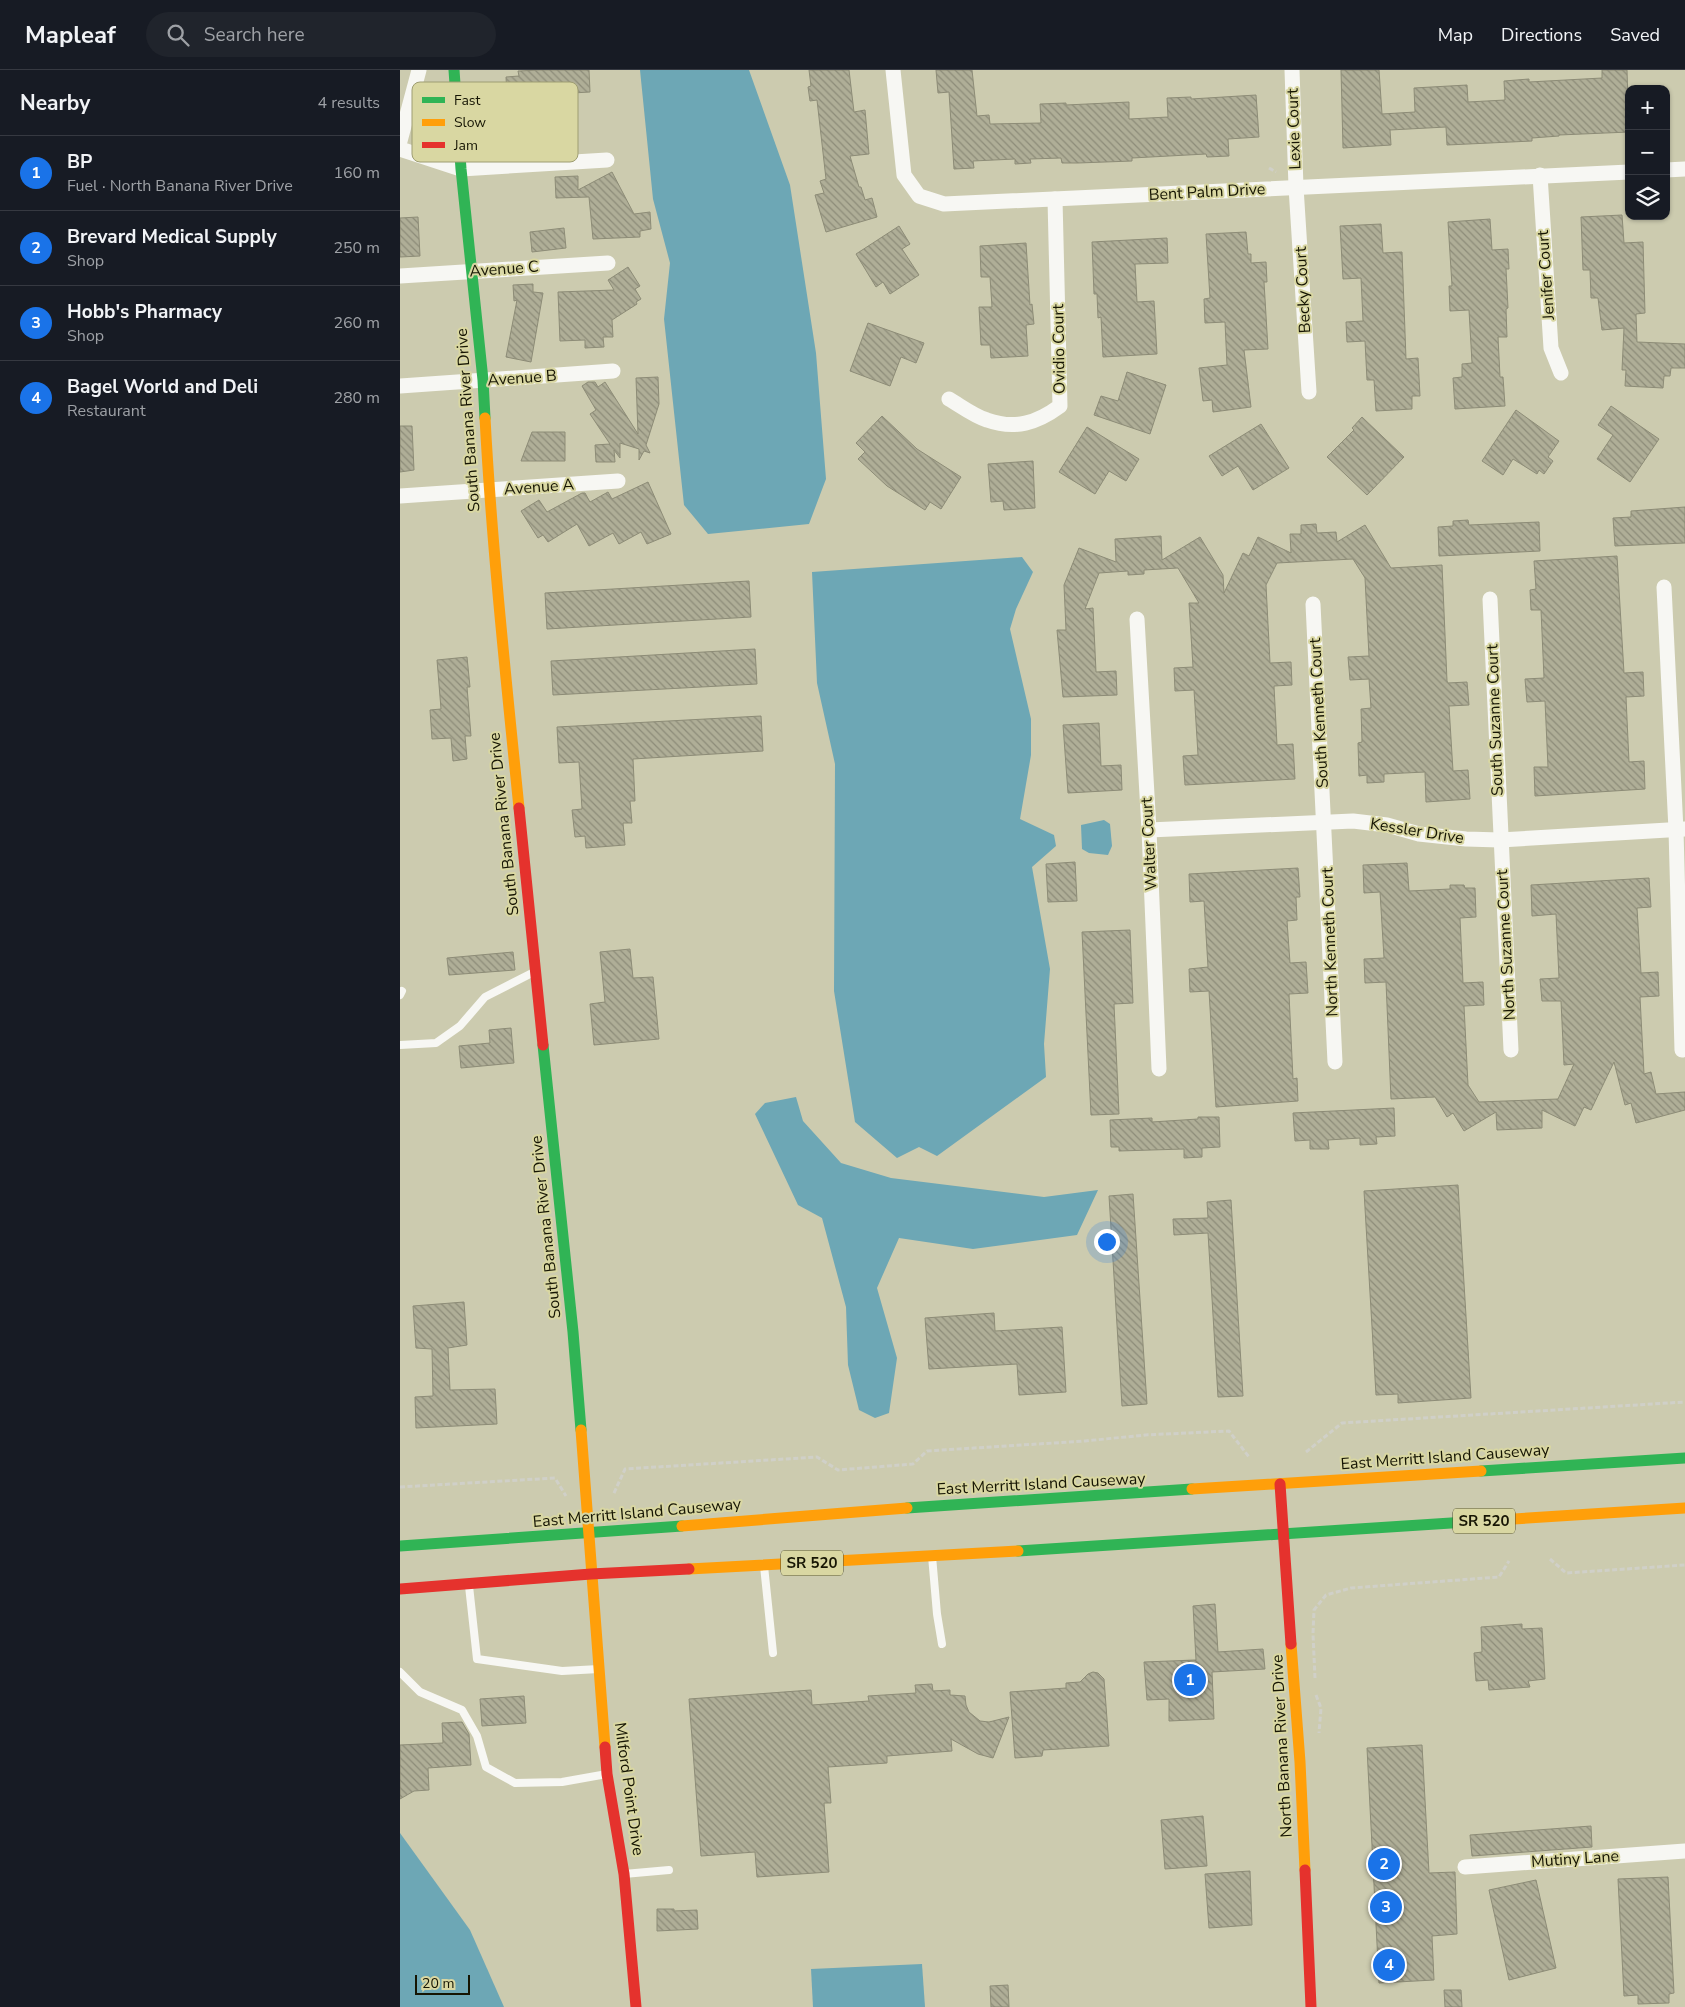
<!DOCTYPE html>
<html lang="en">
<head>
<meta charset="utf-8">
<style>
  body { margin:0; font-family:"Nunito Sans",sans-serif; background:#20242c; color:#f1f3f6 }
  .controls { position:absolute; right:15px; top:15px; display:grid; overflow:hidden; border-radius:10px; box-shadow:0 1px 4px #0004 }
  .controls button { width:45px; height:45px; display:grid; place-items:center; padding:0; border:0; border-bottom:1px solid #363941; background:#171b24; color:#f1f3f6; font:25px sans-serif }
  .scale { position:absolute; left:15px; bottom:12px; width:55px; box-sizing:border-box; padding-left:5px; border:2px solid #161503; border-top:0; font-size:14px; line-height:18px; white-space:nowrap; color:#161503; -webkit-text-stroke:4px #d9d7a2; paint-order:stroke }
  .you { position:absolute; left:706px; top:1171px; width:18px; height:18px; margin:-12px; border:4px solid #fff; border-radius:50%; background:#1a73e8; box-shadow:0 0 0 8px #1a73e833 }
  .badge { display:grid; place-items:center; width:32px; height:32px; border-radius:50%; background:#1a73e8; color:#fff; font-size:16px; font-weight:700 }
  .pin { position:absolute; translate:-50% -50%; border:2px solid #fff; box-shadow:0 1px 5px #0006 }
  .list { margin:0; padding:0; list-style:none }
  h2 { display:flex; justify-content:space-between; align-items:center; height:65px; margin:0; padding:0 20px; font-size:21px }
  h2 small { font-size:16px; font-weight:400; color:#9ea1a6 }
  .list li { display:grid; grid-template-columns:32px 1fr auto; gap:15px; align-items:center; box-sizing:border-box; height:75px; padding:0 20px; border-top:1px solid #363941 }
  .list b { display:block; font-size:19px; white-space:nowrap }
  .list p { margin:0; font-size:16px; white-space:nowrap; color:#9ea1a6 }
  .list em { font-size:16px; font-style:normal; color:#9ea1a6 }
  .icon { flex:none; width:28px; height:28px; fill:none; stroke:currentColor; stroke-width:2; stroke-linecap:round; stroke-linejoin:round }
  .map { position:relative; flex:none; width:1285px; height:1937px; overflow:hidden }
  header { display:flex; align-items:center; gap:30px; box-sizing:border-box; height:70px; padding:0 25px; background:#171b24; border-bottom:1px solid #363941 }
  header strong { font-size:24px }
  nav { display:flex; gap:28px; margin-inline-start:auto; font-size:18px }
  .search { width:350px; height:45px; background:#20242c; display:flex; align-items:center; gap:12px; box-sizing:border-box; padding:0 18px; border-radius:28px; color:#9ea1a6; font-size:19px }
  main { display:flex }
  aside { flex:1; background:#171b24 }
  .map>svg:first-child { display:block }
</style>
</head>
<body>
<header>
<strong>Mapleaf</strong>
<div class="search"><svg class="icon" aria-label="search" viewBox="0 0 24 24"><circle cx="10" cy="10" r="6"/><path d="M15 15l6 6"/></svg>Search here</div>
<nav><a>Map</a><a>Directions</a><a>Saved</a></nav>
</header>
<main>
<aside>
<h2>Nearby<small>4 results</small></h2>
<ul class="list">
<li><span class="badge">1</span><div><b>BP</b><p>Fuel · North Banana River Drive</p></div><em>160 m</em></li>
<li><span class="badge">2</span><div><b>Brevard Medical Supply</b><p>Shop</p></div><em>250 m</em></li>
<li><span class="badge">3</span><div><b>Hobb's Pharmacy</b><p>Shop</p></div><em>260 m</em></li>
<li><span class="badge">4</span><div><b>Bagel World and Deli</b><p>Restaurant</p></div><em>280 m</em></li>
</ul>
</aside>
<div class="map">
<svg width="1285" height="1937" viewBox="0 0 1285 1937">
  <defs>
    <pattern id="building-back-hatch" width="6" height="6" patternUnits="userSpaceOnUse" patternTransform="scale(1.25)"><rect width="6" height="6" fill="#afae97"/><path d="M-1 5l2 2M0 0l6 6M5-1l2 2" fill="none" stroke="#8d8c79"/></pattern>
  </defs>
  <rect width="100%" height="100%" fill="#cccbaf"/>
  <g fill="#6da7b5">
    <path d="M240 0H349L390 115 416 283 426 409 409 454 308 464 284 435 264 249 270 193 253 129Z"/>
    <path d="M622 487 633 502 616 539 610 559 631 649V685L620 749 654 765 656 776 632 797 650 899 644 974 646 1007 537 1086 519 1077 497 1088 455 1052 434 921 435 694 417 613 412 502Z"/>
    <path d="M704 750 710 754 712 776 708 785 689 783 682 779 681 755Z"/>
    <path d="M396 1027 403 1051 441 1093 491 1108 644 1127 698 1120 677 1165 573 1179 499 1168 477 1218 497 1288 489 1343 475 1348 459 1340 448 1295 446 1237 422 1148 398 1135 355 1044 365 1033Z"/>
    <path d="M0 1763 70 1860 104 1937H0Z"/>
    <path d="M522 1894 525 1937H413L411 1899Z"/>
  </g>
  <g fill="url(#building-back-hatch)" stroke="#8d8c77">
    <path d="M140 0H189L190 22 137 25 129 48 159 58 156 70 125 61 121 73 89 63 94 40 108 44 106 7 119 6 118 1Z"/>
    <path d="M409 0H449L454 42 465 40 469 84 450 86 459 117H461L465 130 472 128 477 147 426 162 415 125 424 123 420 111 426 109 417 30 410 31 408 17 411 16Z"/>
    <path d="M536 0H572L577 46 589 45 590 54 641 53 640 34 666 33V35L729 32V49L768 47 767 28 791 27V29L856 25 859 67 828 69 829 86 807 87 806 84 732 88V91L678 93H662L661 88 630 89 631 93 615 94V89L573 91 574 98 554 99 549 22 538 23Z"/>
    <path d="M941 0H979L982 44 1015 42 1014 18 1067 15 1068 32 1105 30 1104 11 1129 9V12L1202 8V0H1227L1229 62 1159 65V66L1132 68V71L1047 75 1046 57 990 60 991 75 943 78Z"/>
    <path d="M212 102 234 144 250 142 251 159 240 161V167L193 169 189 127 156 128 155 107 178 106V120Z"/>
    <path d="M1222 145 1224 173 1243 172 1245 243 1236 244 1237 272 1285 274V298H1271L1270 306H1264L1263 318 1225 316 1226 300H1222L1224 258 1202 260 1198 228H1191L1190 200H1183L1181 147Z"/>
    <path d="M18 147 20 186 0 187V148Z"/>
    <path d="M1090 149 1092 180 1108 179 1109 199H1106L1108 238 1106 239 1107 267H1098L1100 307H1103L1105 336 1055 339 1053 308 1062 307V294L1072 293 1069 240 1050 241 1049 216H1052L1048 152Z"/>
    <path d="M981 154 983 183 1002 182 1006 289 1018 288 1020 326H1012V339L976 341 974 310H967L965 271 947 272 946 252 963 251 961 208 943 209 940 156Z"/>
    <path d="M499 156 510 174 502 179 519 205 490 224 483 212 476 217 456 184Z"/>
    <path d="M164 158 166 178 132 182 130 162Z"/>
    <path d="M846 162 848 184H851V193L866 192 867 212H864L868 279 844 280 851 337 813 342 812 330 803 331 799 298 827 295 825 252 805 253 804 229 810 228 806 164Z"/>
    <path d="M767 168 768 193 735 194 737 232 754 231 757 284 703 287 701 247 698 248 697 224H694L692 172Z"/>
    <path d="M626 173 630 235 632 234 634 254 626 255 628 286 591 288 590 275H581L579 237H592L590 207H581L580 176Z"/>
    <path d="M228 197 240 216 235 219 241 229 236 232 237 234 212 250 213 267H203L204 277 185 278V270L160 271 158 222 214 220 208 210Z"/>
    <path d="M133 214V222L143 223 131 292 106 287 117 230 114 231 113 215Z"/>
    <path d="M468 253 524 273 516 293 501 287 490 316 450 301Z"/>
    <path d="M727 302 766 315 750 364 694 345 701 326 718 331Z"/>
    <path d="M258 307 259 334 246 375 250 383 244 381 239 390V379L220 373V388L214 380 215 392H196L195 375 210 374 190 344 196 340 182 316 188 312H195L198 317 205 312 238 364 236 308Z"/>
    <path d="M1211 336 1259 369 1230 412 1197 389 1213 365 1198 355Z"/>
    <path d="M1116 340 1159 371 1148 387 1153 391 1144 404 1139 400 1137 404 1113 389 1103 405 1082 391Z"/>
    <path d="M482 346 517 379 561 407 541 439 530 432 525 440 487 416 458 389 465 382 456 373Z"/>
    <path d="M962 347 1004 387 967 425 927 387 954 360 952 358Z"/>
    <path d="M861 354 889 398 853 420 838 396 822 406 809 386Z"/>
    <path d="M0 356H12L14 400 0 402Z"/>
    <path d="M687 357 739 389 726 411 709 401 695 424 659 402Z"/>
    <path d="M132 362H165V391H121Z"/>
    <path d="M633 391 635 438 604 440 603 431 591 432 588 394Z"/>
    <path d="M248 412 271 464 247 474 241 462 219 474 213 463 189 476 177 454 148 472 143 465 138 468 121 441 139 430 147 442 182 423H185L190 432 208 422 212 429Z"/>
    <path d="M1285 437V473L1215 476 1213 448 1231 447V441Z"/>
    <path d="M1068 450 1069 455 1139 452 1140 481 1039 486 1038 457 1053 456V451Z"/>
    <path d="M916 454 917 463 936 462 937 472 965 455 991 498 1042 495 1047 611 1048 613 1067 612 1069 635 1049 636 1053 701 1068 700 1070 729 1026 732 1025 702 984 704V712L967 713V705L959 706 958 673 962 672 961 639 971 638 969 609 950 610 948 587 969 586 965 508 953 489 877 493 866 515 870 593 891 592 892 615 874 616 877 675 893 674 895 709 785 715 783 686 798 685 794 620 775 621 774 598 793 597 789 533H799L778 498 744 500V504L728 505V501L699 503 685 539 693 538 696 602 716 601 717 625 663 627 657 560H666L664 515 679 478 716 492 715 469 761 466 762 490 800 467 823 505 824 523 843 483 849 486 858 467 891 483 890 464H901V455Z"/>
    <path d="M1217 486 1224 603 1243 602 1244 626 1226 627 1229 692 1244 691 1245 719 1135 726 1134 697H1148L1145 631 1127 632 1125 609 1144 608 1141 540H1131L1130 520 1136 519 1134 491Z"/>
    <path d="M349 511 351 547 147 559 145 523Z"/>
    <path d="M355 579 357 614 153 625 151 591Z"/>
    <path d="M67 587 70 617H67L71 666H65L67 689 53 691 51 668 32 669 30 640 41 639 37 590Z"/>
    <path d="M361 646 363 681 233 689 235 731H230L232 753H223L225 775 186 778 185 766 175 767 172 740 182 739 179 692 159 693 157 657Z"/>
    <path d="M699 653 701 696 721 695 722 720 668 723 663 655Z"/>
    <path d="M675 792 677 831 648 832 646 794Z"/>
    <path d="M1007 793 1009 821 1050 819V815H1064L1065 818H1075L1076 847 1060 848 1063 913 1083 912 1084 935 1064 936 1068 1015 1079 1032 1158 1029 1174 994 1164 995 1161 931H1142L1140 909 1159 908 1156 844 1132 846 1131 815 1249 808 1251 837 1237 838 1241 903 1258 902 1259 926 1240 927 1244 1004 1251 1002 1256 1024 1285 1022V1040L1236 1053 1231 1033 1225 1035 1214 992 1191 1040 1184 1037 1175 1056 1142 1040V1058L1097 1060 1096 1042 1064 1061 1053 1043 1047 1047 1035 1027 991 1029 986 912 965 913 964 889 984 888 980 822 964 823 963 795Z"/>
    <path d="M898 798 900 827H896L897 850 887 851 890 893 906 892 908 923 889 924 893 1009 897 1008 898 1031 816 1037 809 921 790 922 789 899 808 897 804 831 790 832 789 804Z"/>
    <path d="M730 860 733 933 714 934 719 1044 691 1045 682 862Z"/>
    <path d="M230 879 233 908 253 907 259 969 194 975 190 934 205 932 200 882Z"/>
    <path d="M113 882 115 900 49 905 47 888Z"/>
    <path d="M111 958 114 993 61 998 59 976 90 973 89 960Z"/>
    <path d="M994 1038 995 1066 976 1067 977 1074 960 1075V1068L928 1070 929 1079H910V1070L895 1071 893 1043Z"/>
    <path d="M798 1047H819L820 1077 802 1078V1087L784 1088V1079L719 1081V1077H711L710 1050 752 1048V1052L798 1049Z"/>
    <path d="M1058 1115 1071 1328 998 1333V1324L976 1325 964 1121Z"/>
    <path d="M733 1124 747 1334 722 1336 709 1126Z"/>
    <path d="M831 1130 843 1326 818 1327 808 1163 774 1165 773 1149 808 1148 807 1132Z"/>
    <path d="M64 1232 67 1275 48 1278 50 1320 95 1319 97 1354 16 1358 15 1327 33 1326 32 1279 16 1278 13 1236Z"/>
    <path d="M594 1243 595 1261 662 1257 666 1322 619 1325 617 1294 529 1299 525 1248Z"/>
    <path d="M815 1534 818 1582 863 1579 865 1599 812 1602 814 1649 769 1651V1629L747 1630 744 1592 796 1590 793 1536Z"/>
    <path d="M1122 1554V1559L1142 1558 1145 1609 1128 1611 1130 1617 1089 1620 1088 1610 1076 1611 1074 1583 1082 1582 1081 1557Z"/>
    <path d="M693 1602 698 1603 704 1609 709 1676 643 1680 642 1686 615 1688 610 1622 666 1618V1613L680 1612 688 1604Z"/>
    <path d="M532 1614 533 1621 550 1620V1625L565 1626 566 1635 569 1642 580 1651 589 1652 609 1647 593 1688 578 1684 551 1669 552 1681 487 1686V1693L428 1697 431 1733H424L429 1802 357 1807 355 1782 301 1786 289 1629 411 1620 412 1635 469 1631 468 1626 516 1623 515 1615Z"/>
    <path d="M124 1626 126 1653 82 1656 80 1629Z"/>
    <path d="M62 1652 69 1664 71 1695 28 1698 29 1720 14 1721 0 1729V1675L43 1673 42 1653Z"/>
    <path d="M1022 1675 1029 1803 1055 1802 1057 1864 1032 1866 1034 1910 979 1913 967 1678Z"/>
    <path d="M803 1746 807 1796 765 1799 761 1750Z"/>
    <path d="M1191 1756 1192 1777 1072 1786 1070 1765Z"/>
    <path d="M850 1801 852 1855 809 1858 805 1804Z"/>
    <path d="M1268 1807 1274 1923 1269 1924V1933L1238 1934V1925L1224 1926 1218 1809Z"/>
    <path d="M1136 1810 1156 1898 1109 1910 1089 1820Z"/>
    <path d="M257 1839H274V1841L297 1840 298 1859 257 1861Z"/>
    <path d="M608 1915 609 1937H591L590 1916Z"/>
    <path d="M1044 1920H1061L1062 1937H1045Z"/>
  </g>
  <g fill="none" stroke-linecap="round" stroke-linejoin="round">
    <g stroke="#d0d0c8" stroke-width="3" stroke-dasharray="5 2.5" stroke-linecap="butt">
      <path d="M869 98 876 102"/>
      <path d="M906 1382 942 1353 1285 1332"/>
      <path d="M0 1417 155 1408 166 1426"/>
      <path d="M214 1423 225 1399 417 1387 438 1400 513 1394 527 1381 685 1371 745 1365 829 1361 849 1387"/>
      <path d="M1150 1489 1166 1503 1285 1495"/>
      <path d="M915 1608 913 1564 914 1540 926 1525 951 1518 1099 1507 1109 1491"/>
      <path d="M916 1625 921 1638 919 1663"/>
    </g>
    <g stroke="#f7f7f3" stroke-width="8">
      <path d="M0 925 2 921"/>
      <path d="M0 975 36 973 60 956 85 927 134 902"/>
      <path d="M532 1486 537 1544 542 1574"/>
      <path d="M364 1496 373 1583"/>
      <path d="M69 1516 77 1589 162 1601 199 1599"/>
      <path d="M0 1602 20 1622 62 1640 77 1666 86 1697 115 1713 162 1712 207 1704"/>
      <path d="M224 1804 269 1800"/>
    </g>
    <g stroke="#f7f7f3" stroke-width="15">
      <path d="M493 0 504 105 519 126 544 134 1229 102"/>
      <path d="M892 0 896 117 909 322"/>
      <path d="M0 71 19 0"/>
      <path d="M0 79 61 99 207 90"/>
      <path d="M1266 100 1285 99"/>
      <path d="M1140 105 1151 278 1161 303"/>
      <path d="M0 206 208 193"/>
      <path d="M0 316 213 301"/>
      <path d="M549 329C561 336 574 346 587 350 615 360 637 353 660 336L655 129"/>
      <path d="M0 426 218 411"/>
      <path d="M1264 517 1276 760 1282 980"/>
      <path d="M1090 529 1111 980"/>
      <path d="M913 534 935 992"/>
      <path d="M737 549 749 760 759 999"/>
      <path d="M749 760 953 751 987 755 1019 764 1066 769 1100 770 1285 759"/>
      <path d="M1065 1797 1285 1781"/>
    </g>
    <g stroke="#30b455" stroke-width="11">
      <path d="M54 0 61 99 83 310 85 348"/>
      <path d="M143 975 173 1262 181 1360"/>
      <path d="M1081 1401 1285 1388"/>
      <path d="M507 1438 792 1419"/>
      <path d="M0 1476 282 1456"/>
      <path d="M618 1481 1082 1451"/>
    </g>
    <g stroke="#ff9f0a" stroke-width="11">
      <path d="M85 348C92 478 106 608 119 738"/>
      <path d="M181 1360 205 1677"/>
      <path d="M792 1419 1081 1401"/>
      <path d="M1082 1451 1285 1438"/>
      <path d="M282 1456 507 1438"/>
      <path d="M289 1499 618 1481"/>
      <path d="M891 1574 900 1692 905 1800"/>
    </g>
    <g stroke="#e5322d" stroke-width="11">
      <path d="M119 738 143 975"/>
      <path d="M880 1414 891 1574"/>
      <path d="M0 1519 191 1504 289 1499"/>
      <path d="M205 1677 207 1704 224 1804 236 1937"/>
      <path d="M905 1800 911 1937"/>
    </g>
  </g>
  <g text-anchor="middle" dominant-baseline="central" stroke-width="4" stroke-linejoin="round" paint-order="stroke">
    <g fill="#d9d7a2" stroke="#504f33" stroke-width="1">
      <rect x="1053" y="1438.5" width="62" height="25" rx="4"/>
      <rect x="381" y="1480.5" width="62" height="25" rx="4"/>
    </g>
    <g font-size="15" font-weight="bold" fill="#161503">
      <text x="1084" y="1451">SR 520</text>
      <text x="412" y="1493">SR 520</text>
    </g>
    <g font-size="16" fill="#161503" stroke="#d9d7a2">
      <text transform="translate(894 59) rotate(-92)">Lexie Court</text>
      <text transform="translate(807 122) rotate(-3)">Bent Palm Drive</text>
      <text transform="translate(104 199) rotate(-4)">Avenue C</text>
      <text transform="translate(1146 205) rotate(-94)">Jenifer Court</text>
      <text transform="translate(903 220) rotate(-93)">Becky Court</text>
      <text transform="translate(659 279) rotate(-91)">Ovidio Court</text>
      <text transform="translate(122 308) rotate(-4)">Avenue B</text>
      <text transform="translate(68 350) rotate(-94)">South Banana River Drive</text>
      <text transform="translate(139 417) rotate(-4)">Avenue A</text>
      <text transform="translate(919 643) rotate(-93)">South Kenneth Court</text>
      <text transform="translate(1095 650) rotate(-92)">South Suzanne Court</text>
      <text transform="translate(104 754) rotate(-96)">South Banana River Drive</text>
      <text transform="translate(1017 761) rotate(9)">Kessler Drive</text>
      <text transform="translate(749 774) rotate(-93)">Walter Court</text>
      <text transform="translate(930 872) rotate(-92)">North Kenneth Court</text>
      <text transform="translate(1106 875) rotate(-93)">North Suzanne Court</text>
      <text transform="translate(146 1157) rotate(-96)">South Banana River Drive</text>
      <text transform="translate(1045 1387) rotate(-4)">East Merritt Island Causeway</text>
      <text transform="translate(641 1414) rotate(-3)">East Merritt Island Causeway</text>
      <text transform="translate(237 1443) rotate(-5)">East Merritt Island Causeway</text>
      <text transform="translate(882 1676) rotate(-93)">North Banana River Drive</text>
      <text transform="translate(229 1719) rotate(82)">Milford Point Drive</text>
      <text transform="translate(1175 1789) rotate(-4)">Mutiny Lane</text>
    </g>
  </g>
  <rect x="12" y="12" width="166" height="80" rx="8" fill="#d9d7a2" stroke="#9e9d72" stroke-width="1"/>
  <rect x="22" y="27" width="23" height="6" fill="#30b455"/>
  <rect x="22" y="49" width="23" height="7" fill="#ff9f0a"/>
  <rect x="22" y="72" width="23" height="6" fill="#e5322d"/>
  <g font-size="14" fill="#161503">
    <text x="54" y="35">Fast</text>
    <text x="54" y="57">Slow</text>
    <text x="54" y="80">Jam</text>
  </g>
</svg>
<div class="controls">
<button>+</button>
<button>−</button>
<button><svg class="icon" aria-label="layers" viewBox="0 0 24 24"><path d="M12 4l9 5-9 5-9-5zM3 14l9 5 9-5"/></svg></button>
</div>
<div class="scale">20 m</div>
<div class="you"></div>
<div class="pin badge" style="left:790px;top:1610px">1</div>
<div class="pin badge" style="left:984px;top:1794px">2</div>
<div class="pin badge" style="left:986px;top:1837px">3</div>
<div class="pin badge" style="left:989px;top:1895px">4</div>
</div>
</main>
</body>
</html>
